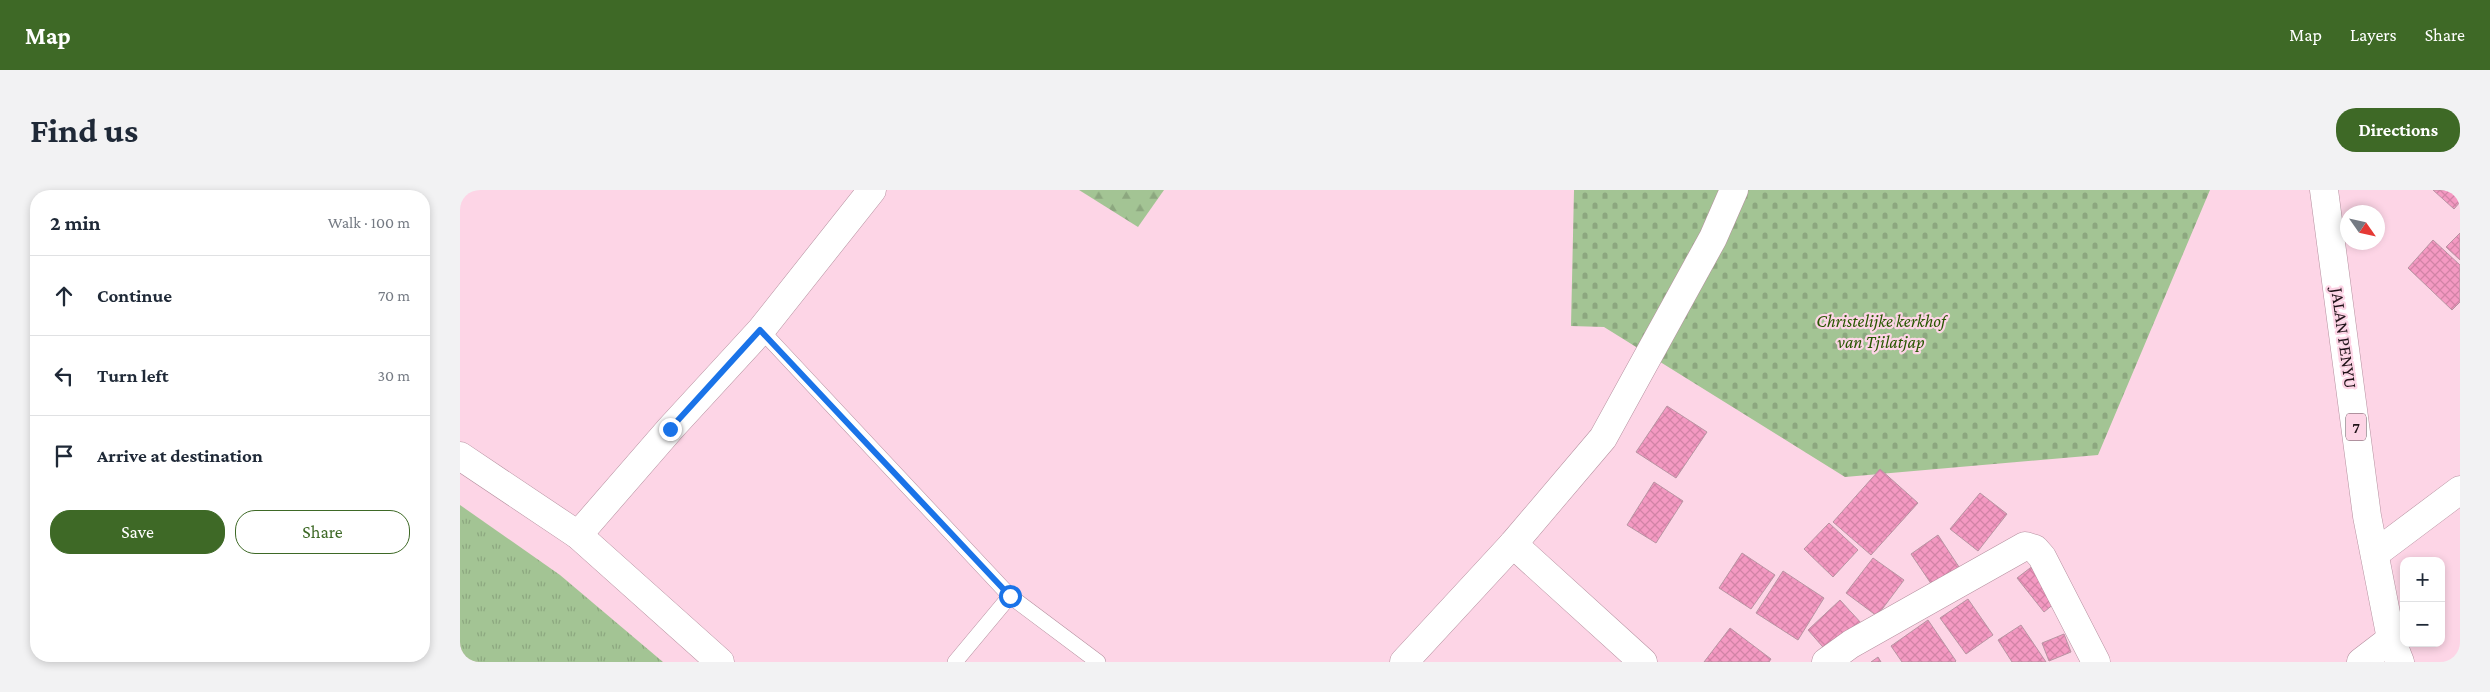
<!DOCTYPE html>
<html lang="en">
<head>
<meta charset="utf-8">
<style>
  body { margin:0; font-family:"Crimson Pro",serif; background:#f2f2f3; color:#1f2937 }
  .controls { position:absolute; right:15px; bottom:15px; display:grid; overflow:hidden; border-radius:10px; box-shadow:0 2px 8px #0003 }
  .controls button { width:45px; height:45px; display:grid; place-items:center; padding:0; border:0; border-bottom:1px solid #e0e1e3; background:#fff; color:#1f2937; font:25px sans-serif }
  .compass { position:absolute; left:1880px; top:15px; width:45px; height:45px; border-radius:50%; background:#fff; box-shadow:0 2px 8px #0003; rotate:124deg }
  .stop { position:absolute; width:15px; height:15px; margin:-11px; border:4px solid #1a73e8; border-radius:50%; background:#fff }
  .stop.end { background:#1a73e8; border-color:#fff; box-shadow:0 1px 5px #0008 }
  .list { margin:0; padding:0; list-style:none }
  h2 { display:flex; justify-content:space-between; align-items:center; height:65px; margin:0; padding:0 20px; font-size:21px }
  h2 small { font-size:16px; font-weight:400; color:#747a83 }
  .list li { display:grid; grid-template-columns:32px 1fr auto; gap:15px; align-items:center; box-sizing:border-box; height:80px; padding:0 20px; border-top:1px solid #e0e1e3 }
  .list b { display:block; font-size:19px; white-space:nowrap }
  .list em { font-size:16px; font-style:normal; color:#747a83 }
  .actions { display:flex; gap:10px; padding:15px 20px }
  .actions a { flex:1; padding:11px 0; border:1px solid #3e6926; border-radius:20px; text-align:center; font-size:18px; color:#3e6926 }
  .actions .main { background:#3e6926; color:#fff }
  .icon { flex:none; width:28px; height:28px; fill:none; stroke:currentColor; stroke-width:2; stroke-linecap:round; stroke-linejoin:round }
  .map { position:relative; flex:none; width:2000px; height:472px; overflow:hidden; border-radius:20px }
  header { display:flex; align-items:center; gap:30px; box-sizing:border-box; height:70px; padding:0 25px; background:#3e6926; color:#fff }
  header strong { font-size:24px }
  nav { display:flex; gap:28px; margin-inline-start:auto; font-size:18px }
  .intro { display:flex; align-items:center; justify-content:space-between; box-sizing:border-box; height:120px; padding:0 30px }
  h1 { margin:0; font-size:35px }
  .button { padding:12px 22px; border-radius:20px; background:#3e6926; color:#fff; font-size:18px; font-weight:700 }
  main { display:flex; gap:30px; padding:0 30px }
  aside { flex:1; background:#fff; border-radius:20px; box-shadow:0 2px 8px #0003 }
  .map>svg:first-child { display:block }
</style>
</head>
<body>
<header>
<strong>Map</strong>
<nav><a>Map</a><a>Layers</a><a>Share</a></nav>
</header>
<div class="intro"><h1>Find us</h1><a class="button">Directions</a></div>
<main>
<aside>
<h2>2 min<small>Walk · 100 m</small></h2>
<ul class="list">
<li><svg class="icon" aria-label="ahead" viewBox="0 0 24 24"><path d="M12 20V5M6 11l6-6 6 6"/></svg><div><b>Continue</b></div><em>70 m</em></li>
<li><svg class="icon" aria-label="left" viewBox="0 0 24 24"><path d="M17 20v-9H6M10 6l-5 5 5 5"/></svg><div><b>Turn left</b></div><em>30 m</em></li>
<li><svg class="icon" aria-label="arrive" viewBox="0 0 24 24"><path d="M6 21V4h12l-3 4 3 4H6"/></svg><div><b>Arrive at destination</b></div></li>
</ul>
<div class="actions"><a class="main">Save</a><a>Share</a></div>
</aside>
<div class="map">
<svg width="2000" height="472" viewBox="0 0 2000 472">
  <defs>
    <pattern id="grass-tufts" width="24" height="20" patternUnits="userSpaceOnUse" patternTransform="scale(1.25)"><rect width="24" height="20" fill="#a3c494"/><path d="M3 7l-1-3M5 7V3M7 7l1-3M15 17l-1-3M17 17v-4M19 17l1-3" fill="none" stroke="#8ca77f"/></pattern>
    <pattern id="forest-firs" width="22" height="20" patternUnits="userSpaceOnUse" patternTransform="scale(1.25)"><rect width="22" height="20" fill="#a3c494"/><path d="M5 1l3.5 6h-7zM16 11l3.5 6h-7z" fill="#8ca77f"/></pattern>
    <pattern id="cemetery-stones" width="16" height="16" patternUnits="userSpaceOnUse" patternTransform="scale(1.25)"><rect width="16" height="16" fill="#a3c494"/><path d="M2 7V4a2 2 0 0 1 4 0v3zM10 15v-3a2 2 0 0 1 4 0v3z" fill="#8ca77f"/></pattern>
    <pattern id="building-cross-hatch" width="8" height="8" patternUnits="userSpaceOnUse" patternTransform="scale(1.25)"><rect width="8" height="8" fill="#f499c2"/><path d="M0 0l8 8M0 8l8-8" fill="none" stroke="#d183a6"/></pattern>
  </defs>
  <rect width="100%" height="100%" fill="#fdd5e6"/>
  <path fill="url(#grass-tufts)" d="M0 315 100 385 203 472H0Z"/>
  <path fill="url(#forest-firs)" d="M619 0H704L678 37Z"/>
  <path fill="url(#cemetery-stones)" d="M1114 0H1750L1638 265 1385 287 1144 137 1111 136Z"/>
  <g fill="url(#building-cross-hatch)" stroke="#b994a3">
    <path d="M1973 0H1995L2000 4V12L1994 19Z"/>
    <path d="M2000 43V70L1986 57Z"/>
    <path d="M1973 50 2000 75V112L1992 120 1948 78Z"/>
    <path d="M1207 216 1247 242 1216 288 1176 262Z"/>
    <path d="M1420 279 1458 313 1411 365 1373 332Z"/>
    <path d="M1194 292 1223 311 1196 353 1167 335Z"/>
    <path d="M1520 303 1547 324 1518 361 1490 339Z"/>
    <path d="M1369 333 1398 360 1373 387 1344 359Z"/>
    <path d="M1478 345 1501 380 1474 398 1451 364Z"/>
    <path d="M1282 363 1315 385 1291 419 1259 398Z"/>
    <path d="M1413 368 1444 390 1417 426 1386 403Z"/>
    <path d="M1574 375 1601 408 1584 422 1557 388Z"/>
    <path d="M1323 381 1364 408 1338 450 1296 423Z"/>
    <path d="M1508 409 1533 445 1506 464 1480 428Z"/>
    <path d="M1380 410 1402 434 1369 464 1348 440Z"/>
    <path d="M1468 430 1496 471 1495 472H1442L1431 456Z"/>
    <path d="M1561 435 1586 472H1552L1538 450Z"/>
    <path d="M1270 438 1311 469 1309 472H1244Z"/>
    <path d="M1604 444 1611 462 1589 471 1582 453Z"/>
    <path d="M1418 467 1421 472H1411Z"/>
  </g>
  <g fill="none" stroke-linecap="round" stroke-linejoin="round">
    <defs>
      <g id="service">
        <path d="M301 140 550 406 638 472"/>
        <path d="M495 472 550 406"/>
      </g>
      <g id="minor">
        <path d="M0 266 118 345 260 472"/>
        <path d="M118 345 210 239 301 140 412 0"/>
        <path d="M1053 354 1183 472"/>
        <path d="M1916 363 2000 300"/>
        <path d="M944 472 1053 354 1143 248 1253 48 1274 0"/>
        <path d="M1366 472 1391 454 1565 356 1575 359 1582 367 1636 472"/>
        <path d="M1901 472 1931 449"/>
      </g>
      <path id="trunk" d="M1864 0 1907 326 1931 449 1940 472"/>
    </defs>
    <use href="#service" stroke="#b5909f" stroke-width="16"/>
    <use href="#minor" stroke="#b5909f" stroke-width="29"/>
    <use href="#trunk" stroke="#b5909f" stroke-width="29"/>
    <use href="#service" stroke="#fff" stroke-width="15"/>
    <use href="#minor" stroke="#fff" stroke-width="28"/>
    <use href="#trunk" stroke="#fff" stroke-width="28"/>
  </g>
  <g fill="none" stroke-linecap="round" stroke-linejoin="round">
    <path stroke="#1a73e8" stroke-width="6" d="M210 239 300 140 550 406"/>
  </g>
  <g text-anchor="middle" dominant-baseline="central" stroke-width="4.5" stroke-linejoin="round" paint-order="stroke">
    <rect fill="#fdd5e6" stroke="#624c56" stroke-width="1" x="1886" y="223.5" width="20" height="27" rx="4"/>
    <g font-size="16" font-weight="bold" fill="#201218">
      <text x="1896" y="237">7</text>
    </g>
    <g font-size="18" font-style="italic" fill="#285601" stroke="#fdd5e6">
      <text x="1421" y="131">Christelijke kerkhof<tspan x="1421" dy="21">van Tjilatjap</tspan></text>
    </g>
    <g font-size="18" fill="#201218" stroke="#fdd5e6">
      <text transform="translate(1884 148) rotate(82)">JALAN PENYU</text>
    </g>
  </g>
</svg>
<div class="controls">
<button>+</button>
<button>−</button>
</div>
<svg class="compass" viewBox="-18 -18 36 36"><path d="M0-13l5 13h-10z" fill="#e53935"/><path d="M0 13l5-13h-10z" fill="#747a83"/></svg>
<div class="stop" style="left:550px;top:406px"></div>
<div class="stop end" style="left:210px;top:239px"></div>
</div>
</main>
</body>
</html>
